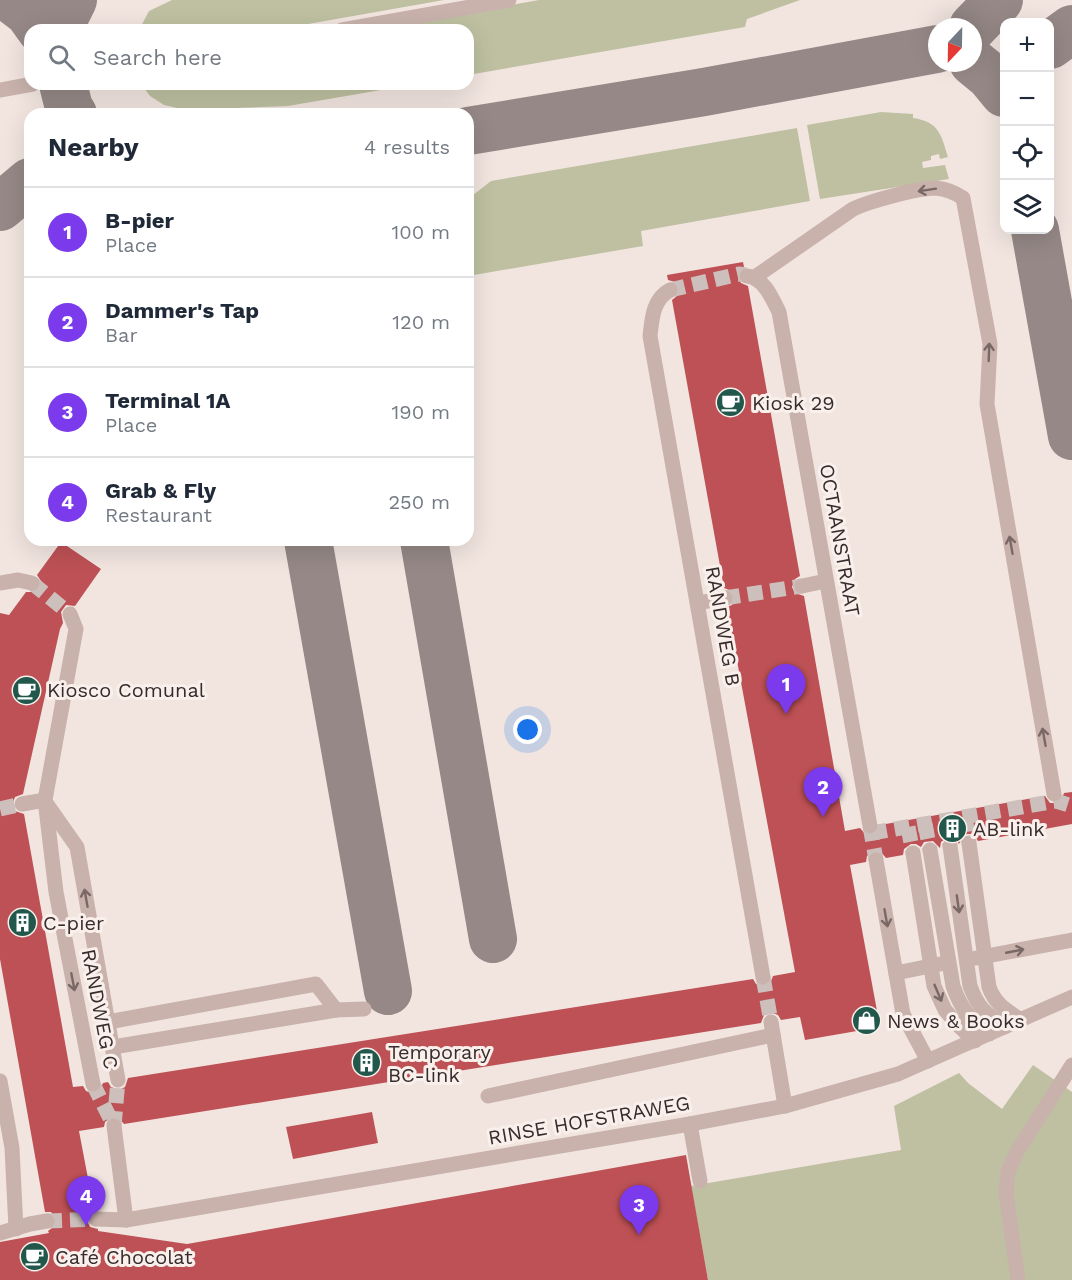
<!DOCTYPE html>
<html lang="en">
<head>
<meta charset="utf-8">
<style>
  body { margin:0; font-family:"Work Sans",sans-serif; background:#f6f6f7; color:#1f2937 }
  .controls { position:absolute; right:18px; top:18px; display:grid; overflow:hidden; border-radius:12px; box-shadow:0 6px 24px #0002 }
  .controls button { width:54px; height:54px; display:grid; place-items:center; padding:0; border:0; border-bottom:2px solid #e0e1e3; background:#fff; color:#1f2937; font:30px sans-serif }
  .compass { position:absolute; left:928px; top:18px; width:54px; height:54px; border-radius:50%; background:#fff; box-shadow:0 6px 24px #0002; rotate:202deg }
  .you { position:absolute; left:528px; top:730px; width:21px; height:21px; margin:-15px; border:4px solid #fff; border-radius:50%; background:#1a73e8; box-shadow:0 0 0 9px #1a73e833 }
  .badge { display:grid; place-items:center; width:39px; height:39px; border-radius:50%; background:#7c3aed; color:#fff; font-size:20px; font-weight:700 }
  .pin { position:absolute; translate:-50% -50px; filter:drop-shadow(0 2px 3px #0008) }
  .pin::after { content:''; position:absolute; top:32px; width:21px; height:18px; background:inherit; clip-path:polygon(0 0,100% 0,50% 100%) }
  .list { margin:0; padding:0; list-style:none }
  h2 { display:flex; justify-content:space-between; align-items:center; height:78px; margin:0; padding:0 24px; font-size:26px }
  h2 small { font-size:20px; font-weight:400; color:#747a83 }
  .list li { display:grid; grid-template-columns:39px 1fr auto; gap:18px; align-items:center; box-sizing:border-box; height:90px; padding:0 24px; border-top:2px solid #e0e1e3 }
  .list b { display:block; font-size:22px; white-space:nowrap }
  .list p { margin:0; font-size:20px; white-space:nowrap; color:#747a83 }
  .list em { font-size:20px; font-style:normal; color:#747a83 }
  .icon { flex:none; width:33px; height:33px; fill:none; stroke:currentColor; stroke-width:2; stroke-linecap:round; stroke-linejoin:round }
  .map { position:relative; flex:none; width:1072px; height:1280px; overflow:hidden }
  .search { position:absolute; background:#fff; box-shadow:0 6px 24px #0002; left:24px; top:24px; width:450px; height:66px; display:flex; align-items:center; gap:15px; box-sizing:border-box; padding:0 21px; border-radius:18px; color:#747a83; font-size:22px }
  .panel { position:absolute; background:#fff; box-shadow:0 6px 24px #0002; left:24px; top:108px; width:450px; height:438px; border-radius:18px }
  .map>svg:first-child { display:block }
</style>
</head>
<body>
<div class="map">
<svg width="1072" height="1280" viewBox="0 0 1072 1280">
  <rect width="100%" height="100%" fill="#f2e5e0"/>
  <g fill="#bec0a1">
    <path d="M172 0H444L274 30H139L149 11Z"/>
    <path d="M539 0H800L747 19 745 27 468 75V30H368Z"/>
    <path d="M141 84H416L288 106 186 110 164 105 150 96Z"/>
    <path d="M881 112 913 114V118C939 122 941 134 948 157L940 159 939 154 931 156V160L922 162 923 168 945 165 949 179 820 199 807 125Z"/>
    <path d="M797 128 810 201 641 231 643 246 468 276V199L491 181Z"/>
    <path d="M1033 1065 1072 1092V1280H708L691 1186 901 1150 894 1106 959 1073 968 1083 1002 1109Z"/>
  </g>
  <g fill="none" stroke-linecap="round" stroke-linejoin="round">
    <g stroke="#958886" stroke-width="48">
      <path d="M12 0 28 12 41 30"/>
      <path d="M973 27 999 0"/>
      <path d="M63 30 65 16 73 0"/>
      <path d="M1050 45 1072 29"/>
      <path d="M973 62 990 76 1004 93"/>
      <path d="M63 84 69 108 73 114"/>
      <path d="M468 131 704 92 937 49"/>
      <path d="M0 207 30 182"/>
      <path d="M1035 230 1072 436"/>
      <path d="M308 540 388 991"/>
      <path d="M424 540 493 939"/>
    </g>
  </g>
  <g fill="#be5155">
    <path d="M743 262 744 267 740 270 738 278 741 283 748 286 800 576 795 579 792 587 795 593 804 596 845 831 860 828 866 835H872L879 830 880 825 1045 796 1050 803H1056L1061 801 1064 793 1072 792V824L978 841 973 834H967L963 836 959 844 954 837H948L941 842 940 848 933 841 924 842 921 847 916 844H911L904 849 903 855 886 858 880 851H874L867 856 866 862 850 865 880 1027 805 1040 800 1017 781 1020 778 1015 770 1012 764 1015 761 1023 124 1124 118 1117 112 1116 105 1122 104 1127 79 1131 94 1210 88 1213 86 1218 90 1227 98 1229V1231L187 1244 686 1155 708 1280H0V1242L49 1233 48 1231 56 1225 57 1220 51 1212H45L0 959V613L9 615 26 592H34L40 589 41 581 37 575 61 542 101 569 75 606 66 605 61 612 63 623 60 629 23 794 15 797 12 805 15 811 24 814 73 1087 83 1086 86 1091 94 1094 100 1091 103 1083 108 1082 111 1087 119 1090 125 1087 128 1078 753 979 756 984 764 987 770 984 773 976 795 972 727 607 732 605 735 597 732 591 724 588 672 300 678 295 680 289 675 282 668 280 667 275Z"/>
    <path d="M372 1112 378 1143 293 1159 286 1127Z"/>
  </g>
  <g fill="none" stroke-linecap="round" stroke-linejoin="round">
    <g stroke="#cdc0bc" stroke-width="15" stroke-dasharray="15 8" stroke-linecap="butt">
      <path d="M670 290 739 274 746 275"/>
      <path d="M32 583 70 614"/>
      <path d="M725 598 802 586"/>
      <path d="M0 809 22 804"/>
      <path d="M965 817 969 843"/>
      <path d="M946 820 950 846"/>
      <path d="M925 824 930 850"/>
      <path d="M870 826 876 860"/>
      <path d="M908 827 913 853"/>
      <path d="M872 833 1056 801 1072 806"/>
      <path d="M763 977 771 1022"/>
      <path d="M93 1084 114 1126"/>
      <path d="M114 1126 118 1080"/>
      <path d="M47 1221 96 1219"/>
    </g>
    <g stroke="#c9b2ac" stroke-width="15">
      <path d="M342 30 509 0"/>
      <path d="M0 90 33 84"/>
      <path d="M747 276C764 278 772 298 779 312L870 826"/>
      <path d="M755 277 853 209C870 201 918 188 936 188 947 189 954 192 963 198L990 344 987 404 1054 794"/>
      <path d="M670 290C653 299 652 318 650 336L763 977"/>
      <path d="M0 583 18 580 32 583"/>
      <path d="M802 586 826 581"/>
      <path d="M698 603 725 598"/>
      <path d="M70 614 76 629 45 800 56 892 93 1084"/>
      <path d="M46 803 77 847 118 1080"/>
      <path d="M22 804 45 800"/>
      <path d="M969 843 989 987C995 1004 1006 1010 1021 1020"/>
      <path d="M950 846 970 986C978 1008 986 1014 1005 1027"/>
      <path d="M930 850 953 986C961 1009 970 1019 989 1034"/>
      <path d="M913 853 934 986 945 1010 960 1027 975 1041"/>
      <path d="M876 860 903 1014 928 1061"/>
      <path d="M976 958 1072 940"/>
      <path d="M896 973 940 964"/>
      <path d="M336 1010 364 1009"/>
      <path d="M108 1022 316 984 336 1010 113 1047"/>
      <path d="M771 1022 785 1106"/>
      <path d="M0 1081 12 1148 16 1229"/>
      <path d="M488 1096 773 1035"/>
      <path d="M690 1124 700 1181"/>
      <path d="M114 1126 126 1220"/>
      <path d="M96 1219 126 1220 690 1124 785 1106 898 1074 1072 997"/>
      <path d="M0 1233 30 1224 47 1221"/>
      <path d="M1018 1280 1006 1193 1008 1171 1018 1150 1072 1065"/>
    </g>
  </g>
  <defs><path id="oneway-shaft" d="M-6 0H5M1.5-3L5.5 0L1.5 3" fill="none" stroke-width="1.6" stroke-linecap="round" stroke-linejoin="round" transform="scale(1.5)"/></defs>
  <g stroke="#796865">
    <use href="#oneway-shaft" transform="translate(927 190) rotate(171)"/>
    <use href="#oneway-shaft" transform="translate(989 352) rotate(-88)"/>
    <use href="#oneway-shaft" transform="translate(1011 545) rotate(-100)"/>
    <use href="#oneway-shaft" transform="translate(1044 737) rotate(-100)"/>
    <use href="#oneway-shaft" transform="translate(86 898) rotate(-100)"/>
    <use href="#oneway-shaft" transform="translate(958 904) rotate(82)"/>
    <use href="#oneway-shaft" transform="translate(886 918) rotate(80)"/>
    <use href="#oneway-shaft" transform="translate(1015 951) rotate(-11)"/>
    <use href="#oneway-shaft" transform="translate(73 982) rotate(79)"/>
    <use href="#oneway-shaft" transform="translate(938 993) rotate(67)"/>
  </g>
  <defs>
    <symbol id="cafe-disc" viewBox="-11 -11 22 22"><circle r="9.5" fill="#22574c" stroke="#f9f0ec"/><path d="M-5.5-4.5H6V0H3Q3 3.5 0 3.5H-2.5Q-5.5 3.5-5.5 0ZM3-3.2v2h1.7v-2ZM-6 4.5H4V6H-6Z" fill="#fff"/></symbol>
    <symbol id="building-disc" viewBox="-11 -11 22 22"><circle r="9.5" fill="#22574c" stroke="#f9f0ec"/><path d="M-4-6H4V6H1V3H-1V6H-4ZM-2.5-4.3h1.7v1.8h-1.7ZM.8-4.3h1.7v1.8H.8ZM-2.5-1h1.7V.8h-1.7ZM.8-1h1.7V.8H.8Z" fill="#fff"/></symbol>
    <symbol id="shop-disc" viewBox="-11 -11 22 22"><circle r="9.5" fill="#22574c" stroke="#f9f0ec"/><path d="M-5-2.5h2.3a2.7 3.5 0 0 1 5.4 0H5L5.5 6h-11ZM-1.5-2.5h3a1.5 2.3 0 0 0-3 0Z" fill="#fff"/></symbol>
  </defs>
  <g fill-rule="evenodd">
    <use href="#cafe-disc" x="714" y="386" width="33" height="33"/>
    <use href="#cafe-disc" x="10" y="674" width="33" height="33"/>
    <use href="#building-disc" x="936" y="812" width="33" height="33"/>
    <use href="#building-disc" x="6" y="906" width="33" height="33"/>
    <use href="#shop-disc" x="850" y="1004" width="33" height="33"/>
    <use href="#building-disc" x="350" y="1046" width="33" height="33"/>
    <use href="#cafe-disc" x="18" y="1240" width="33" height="33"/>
  </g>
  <g text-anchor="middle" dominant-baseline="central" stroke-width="6" stroke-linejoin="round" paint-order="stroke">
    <g font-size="20" fill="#382b2b" stroke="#f9f0ec" text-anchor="start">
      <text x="752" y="403">Kiosk 29</text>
      <text x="47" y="690">Kiosco Comunal</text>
      <text x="973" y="829">AB-link</text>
      <text x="43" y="923">C-pier</text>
      <text x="887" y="1021">News &amp; Books</text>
      <text x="388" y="1052">Temporary<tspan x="388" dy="23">BC-link</tspan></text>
      <text x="55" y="1257">Café Chocolat</text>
    </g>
    <g font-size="20" fill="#382b2b" stroke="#f9f0ec">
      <text transform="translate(840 540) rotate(80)">OCTAANSTRAAT</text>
      <text transform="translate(723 626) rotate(80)">RANDWEG B</text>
      <text transform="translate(100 1009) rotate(79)">RANDWEG C</text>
      <text transform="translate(589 1120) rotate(-10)">RINSE HOFSTRAWEG</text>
    </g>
  </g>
</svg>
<div class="controls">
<button>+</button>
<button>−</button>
<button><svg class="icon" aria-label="locate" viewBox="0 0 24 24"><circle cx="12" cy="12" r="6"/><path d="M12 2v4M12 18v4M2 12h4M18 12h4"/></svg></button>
<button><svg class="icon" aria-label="layers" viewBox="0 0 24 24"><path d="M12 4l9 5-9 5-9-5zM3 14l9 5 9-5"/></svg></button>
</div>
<svg class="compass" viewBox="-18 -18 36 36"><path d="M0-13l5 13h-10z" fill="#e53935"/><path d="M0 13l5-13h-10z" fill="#747a83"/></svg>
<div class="you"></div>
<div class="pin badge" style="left:786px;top:714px">1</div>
<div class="pin badge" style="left:823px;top:817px">2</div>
<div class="pin badge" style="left:639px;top:1235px">3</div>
<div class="pin badge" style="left:86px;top:1226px">4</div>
<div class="search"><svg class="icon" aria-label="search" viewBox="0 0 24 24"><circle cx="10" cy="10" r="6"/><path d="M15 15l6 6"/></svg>Search here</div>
<section class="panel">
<h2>Nearby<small>4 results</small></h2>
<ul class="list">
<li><span class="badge">1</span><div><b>B-pier</b><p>Place</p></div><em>100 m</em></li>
<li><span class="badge">2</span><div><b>Dammer's Tap</b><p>Bar</p></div><em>120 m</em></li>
<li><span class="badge">3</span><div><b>Terminal 1A</b><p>Place</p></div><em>190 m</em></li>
<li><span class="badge">4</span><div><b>Grab &amp; Fly</b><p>Restaurant</p></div><em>250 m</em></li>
</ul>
</section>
</div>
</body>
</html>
